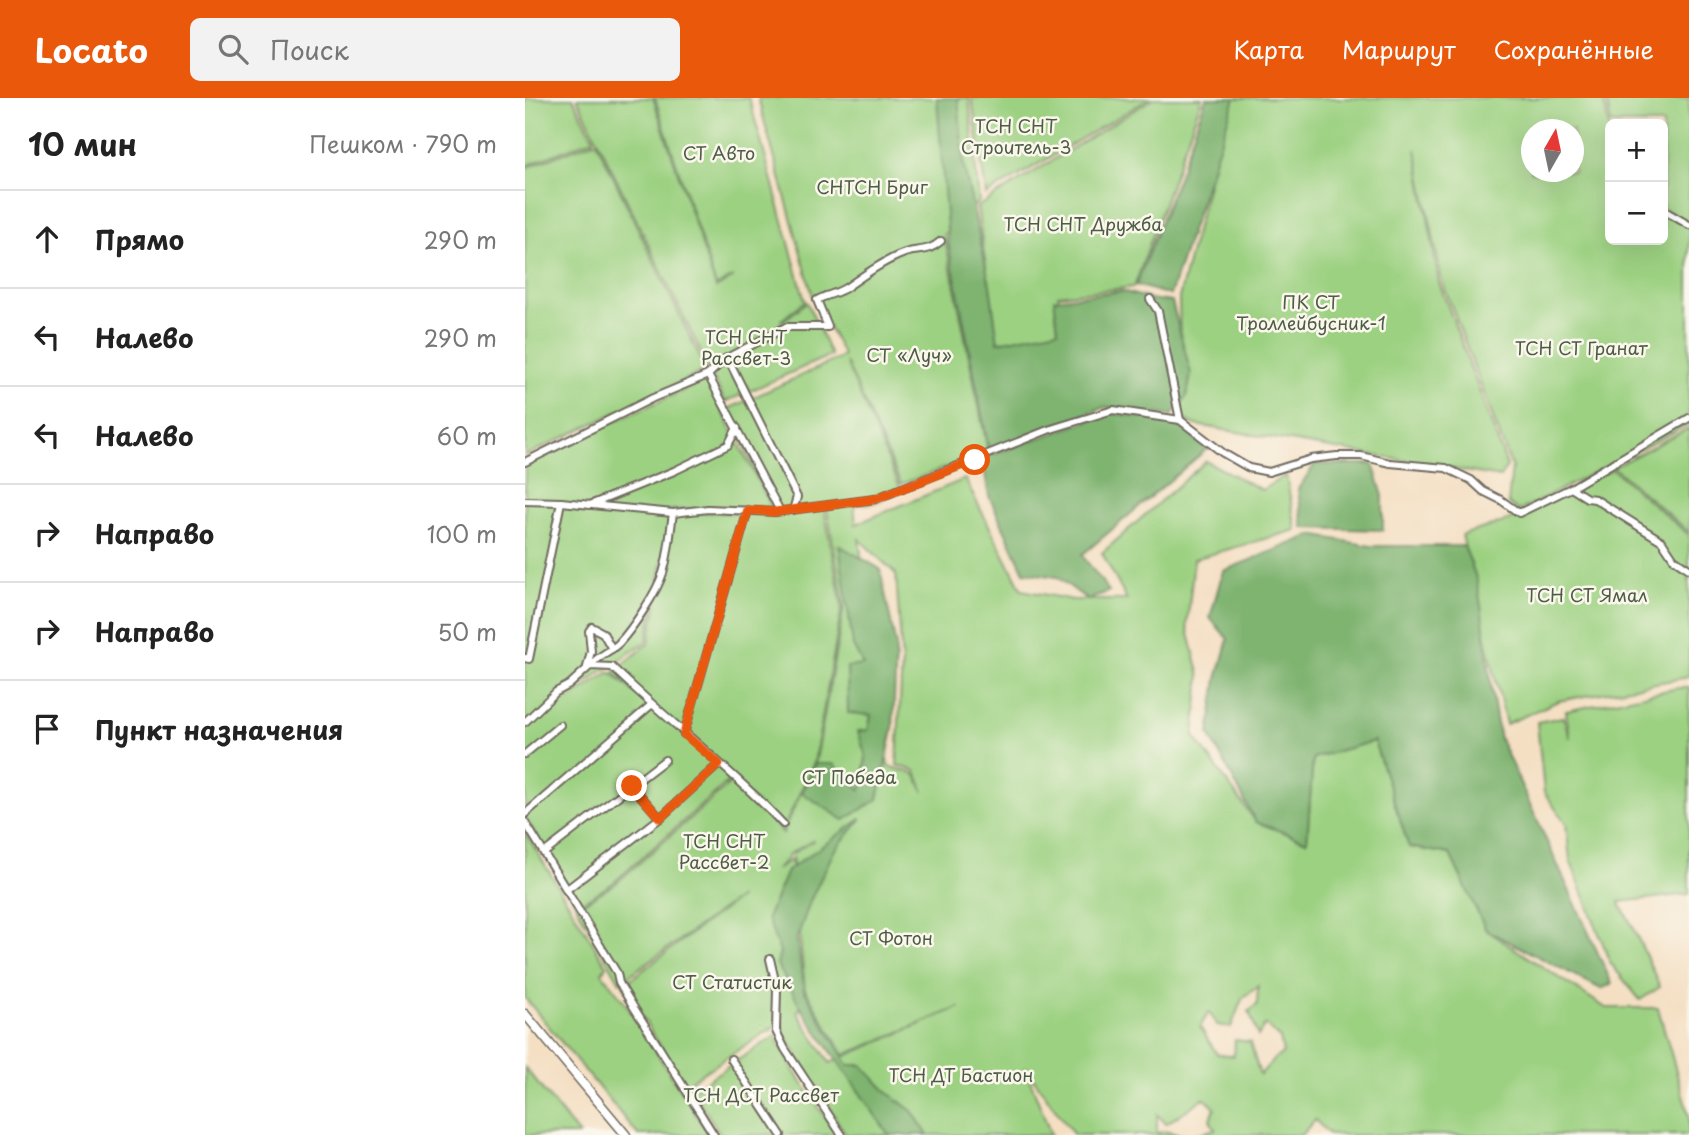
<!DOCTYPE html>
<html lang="ru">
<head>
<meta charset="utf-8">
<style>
  body { margin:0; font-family:"Playpen Sans",sans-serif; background:#f2f2f2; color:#222 }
  .controls { position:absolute; right:21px; top:21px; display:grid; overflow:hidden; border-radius:10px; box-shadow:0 7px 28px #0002 }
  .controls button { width:63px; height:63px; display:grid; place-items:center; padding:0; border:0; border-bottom:2px solid #e0e0e0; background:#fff; color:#222; font:35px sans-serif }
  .compass { position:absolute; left:996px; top:21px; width:63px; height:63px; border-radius:50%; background:#fff; box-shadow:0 7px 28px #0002; rotate:9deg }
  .stop { position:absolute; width:21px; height:21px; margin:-16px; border:5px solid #ea580c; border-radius:50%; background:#fff }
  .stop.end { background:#ea580c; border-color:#fff; box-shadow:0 2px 7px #0008 }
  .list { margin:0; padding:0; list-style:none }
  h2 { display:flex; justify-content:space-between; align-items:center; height:91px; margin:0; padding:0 28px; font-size:30px }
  h2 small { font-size:23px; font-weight:400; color:#767676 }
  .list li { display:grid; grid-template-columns:46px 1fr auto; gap:21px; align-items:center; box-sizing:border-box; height:98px; padding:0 28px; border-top:2px solid #e0e0e0 }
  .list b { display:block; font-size:26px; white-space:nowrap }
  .list em { font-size:23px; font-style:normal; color:#767676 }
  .icon { flex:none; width:38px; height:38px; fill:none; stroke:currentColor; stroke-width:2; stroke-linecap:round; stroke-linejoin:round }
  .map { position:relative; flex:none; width:1164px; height:1037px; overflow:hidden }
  header { display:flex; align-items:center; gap:42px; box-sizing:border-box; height:98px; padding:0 35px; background:#ea580c; color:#fff }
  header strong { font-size:33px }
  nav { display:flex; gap:38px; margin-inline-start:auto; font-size:24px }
  .search { width:490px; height:63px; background:#f2f2f2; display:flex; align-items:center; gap:18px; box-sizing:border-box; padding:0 24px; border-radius:10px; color:#767676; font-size:26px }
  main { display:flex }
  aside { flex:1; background:#fff }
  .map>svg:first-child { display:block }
</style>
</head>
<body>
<header>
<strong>Locato</strong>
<div class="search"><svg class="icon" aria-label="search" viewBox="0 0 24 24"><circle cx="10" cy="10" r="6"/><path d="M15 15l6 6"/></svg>Поиск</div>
<nav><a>Карта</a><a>Маршрут</a><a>Сохранённые</a></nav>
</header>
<main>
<aside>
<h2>10 мин<small>Пешком · 790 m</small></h2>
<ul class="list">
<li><svg class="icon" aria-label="ahead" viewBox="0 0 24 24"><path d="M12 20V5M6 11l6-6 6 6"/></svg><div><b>Прямо</b></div><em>290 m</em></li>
<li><svg class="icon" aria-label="left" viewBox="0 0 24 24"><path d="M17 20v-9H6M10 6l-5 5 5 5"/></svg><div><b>Налево</b></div><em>290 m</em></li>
<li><svg class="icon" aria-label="left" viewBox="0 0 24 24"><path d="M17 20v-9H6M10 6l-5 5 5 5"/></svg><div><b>Налево</b></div><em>60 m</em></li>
<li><svg class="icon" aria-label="right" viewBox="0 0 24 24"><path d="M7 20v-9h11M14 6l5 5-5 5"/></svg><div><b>Направо</b></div><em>100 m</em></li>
<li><svg class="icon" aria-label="right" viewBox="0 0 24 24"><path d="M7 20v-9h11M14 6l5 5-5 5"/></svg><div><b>Направо</b></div><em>50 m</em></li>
<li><svg class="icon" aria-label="arrive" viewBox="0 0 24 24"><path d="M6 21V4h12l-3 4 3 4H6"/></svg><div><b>Пункт назначения</b></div></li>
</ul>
</aside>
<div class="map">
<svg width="1164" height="1037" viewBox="0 0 1164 1037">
  <rect width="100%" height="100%" fill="#fbf7ec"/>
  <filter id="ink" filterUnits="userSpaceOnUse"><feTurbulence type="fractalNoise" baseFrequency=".0143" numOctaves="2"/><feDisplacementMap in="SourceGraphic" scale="14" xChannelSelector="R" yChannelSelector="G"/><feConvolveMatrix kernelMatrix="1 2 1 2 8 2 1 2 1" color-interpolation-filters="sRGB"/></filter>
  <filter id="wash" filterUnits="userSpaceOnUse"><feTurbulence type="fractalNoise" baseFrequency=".00686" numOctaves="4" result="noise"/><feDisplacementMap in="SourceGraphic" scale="28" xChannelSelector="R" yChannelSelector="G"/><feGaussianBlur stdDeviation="1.57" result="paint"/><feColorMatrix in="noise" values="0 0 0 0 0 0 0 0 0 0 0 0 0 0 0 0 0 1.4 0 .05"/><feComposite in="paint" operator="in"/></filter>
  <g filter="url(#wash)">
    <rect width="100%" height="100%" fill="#f4dfc3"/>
    <g fill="#9dd182" stroke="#647e56" stroke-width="2" fill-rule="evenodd">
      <path d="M0 0H48L69 41 0 68Z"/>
      <path d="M52 0H128L191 190 209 179 191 188 130 0H224L280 203 256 222 258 223 282 204 306 257 200 304Z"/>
      <path d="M233 0H444L454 103 419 136 463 354 376 386 321 264 376 392 349 405 329 407 331 426 440 381 497 492 548 502H602L577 455 681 363 737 392 761 377 771 432 669 461 662 528 675 578 669 638 731 724 782 743 788 660 849 643 884 749 925 756 961 832 1081 910H1133L1164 1018V1037H805L790 1022 776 1037H670L690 1031 685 1022 690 1009 679 1000 641 1026 632 1016V1035L640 1033 658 1037H549L500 969 526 1037H321L258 934 257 924 159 987 98 887 215 799 95 884 52 809 90 786 208 683 259 736 258 733 291 663 319 508 302 411H299L317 509 289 664 258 731 206 681 88 785 52 807 0 719V630L85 574 122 605 89 574 124 545 149 418 184 414 250 417 246 409 147 412 122 543 0 626V364L181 282 246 408 203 311 319 258 288 199ZM334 441 371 476 377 564 372 667 391 673 399 694 390 676 363 668ZM289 742 267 756 280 891 319 957 435 909 305 965 272 914 275 911 266 762 250 772 263 760 264 756ZM733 888 732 907 724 913 733 938 740 927 755 940 758 955 749 961 735 977 725 944 710 942 709 958 692 956 675 929 684 914 692 927 706 929 717 901Z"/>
      <path d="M447 0H625L461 97Z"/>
      <path d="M629 0H677L609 189 533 197 537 235 473 248 452 109Z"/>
      <path d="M705 0H1078L1085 34V142H1138V114L1164 129V326L994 413 983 405 987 370 917 183 891 51 914 184 982 368 975 379 671 327 657 321 654 200ZM1006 32H1048V74H1006Z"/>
      <path d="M1081 0H1164V126L1138 110V26H1086Z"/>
      <path d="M71 43 181 272 0 358V70Z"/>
      <path d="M1164 330V434L1088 369Z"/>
      <path d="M1087 371 1164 437V579L1033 603 981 626 937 437 985 422Z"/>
      <path d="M1153 590H1164V796L1094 804 1108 829 1135 889 1115 902 1086 866 1045 762 1041 726 1019 694 1012 624 1038 619 1045 640 1041 613Z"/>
      <path d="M0 734 81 867 77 875 100 905 184 1037H113L0 900Z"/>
      <path d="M250 938 269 973 312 1037H196L167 992Z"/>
      <path d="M0 970 54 1037H0Z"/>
    </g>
    <g fill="#7eb370" stroke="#546f4e" stroke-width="2">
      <path d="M412 0H433L439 69 465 187 473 244 533 232 529 201 597 193 625 201 647 204 666 276 662 298 646 318 580 309 464 352 423 144Z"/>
      <path d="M681 0H710L645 197 611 187 654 77Z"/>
      <path d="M585 315 651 324 682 351 557 457 584 493 563 502 532 479 499 474 464 398 457 360Z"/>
      <path d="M790 366H848L858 398V432L778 430 773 391Z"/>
      <path d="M787 437 846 448H939C944 460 949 472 952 484 962 536 964 590 975 641L1087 886 1076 891 961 832 925 756 884 749 849 643 788 660 782 743 731 724 684 636 692 581 703 541 685 520 698 473Z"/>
      <path d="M314 447 355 471 371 548 368 631 353 701 319 722 277 695 291 666H308L336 692 341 659 333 633 343 632 346 617 323 615 322 569 338 567 328 548Z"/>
      <path d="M337 720 309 753 286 801 272 840 279 892 323 967H337L363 995 387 1013 403 1037H364L278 913 252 866 255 854 242 820 262 773Z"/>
    </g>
  </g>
  <g filter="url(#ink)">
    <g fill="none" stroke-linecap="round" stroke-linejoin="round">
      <defs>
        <g id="minor">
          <path d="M1138 112 1164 127"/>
          <path d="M625 201 633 213 655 322"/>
          <path d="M203 261 272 399 268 412"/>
          <path d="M183 277 255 413"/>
          <path d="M0 364 128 300 183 277 200 261 261 229H303L292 202C301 197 314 195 322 189 339 177 360 162 380 155 395 150 402 155 416 143"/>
          <path d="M1046 390 1062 400 1070 401 1137 443 1149 461 1164 471"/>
          <path d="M0 403 36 404 148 415 183 411 250 414 350 401 523 332 588 312 655 322 698 355 724 370 744 374 786 361 812 358H836L865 365 921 370 946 382 958 393 976 402 994 415 1046 390 1164 320"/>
          <path d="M65 407 149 373 203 347 212 330"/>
          <path d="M0 560 4 561 36 404"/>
          <path d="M65 568C73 557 84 555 94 545 108 530 132 494 138 475 144 456 145 434 148 415"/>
          <path d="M62 569 66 553 64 533 67 529 78 535 87 551"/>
          <path d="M0 624 31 594 44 587 65 568 87 569C143 623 205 670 258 726"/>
          <path d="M159 636 223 412"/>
          <path d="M0 656 35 627"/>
          <path d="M107 688 135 720"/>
          <path d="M0 716 126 607"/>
          <path d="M0 724 92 875 94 885 108 908 189 1037"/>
          <path d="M19 755 140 662"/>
          <path d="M41 792 135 720 194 666"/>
          <path d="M245 861 252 891 251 933 260 951 317 1037"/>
          <path d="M206 961 256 1037"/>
        </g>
        <path id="major" d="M0 916 101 1037"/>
      </defs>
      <use href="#minor" stroke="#716a60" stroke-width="10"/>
      <use href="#major" stroke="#716a60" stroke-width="11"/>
      <use href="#minor" stroke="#fff" stroke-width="6"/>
      <use href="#major" stroke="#fff" stroke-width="8"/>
    </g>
  </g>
  <g fill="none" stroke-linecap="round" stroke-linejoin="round" filter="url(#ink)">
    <path stroke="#ea580c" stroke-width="9" d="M107 688 135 720 194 666 159 636 223 412 250 414 350 401 450 362"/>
  </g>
  <g text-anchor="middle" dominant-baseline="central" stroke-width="5" stroke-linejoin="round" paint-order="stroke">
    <g font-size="18" fill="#4d5d45" stroke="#fbf7ec">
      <text x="491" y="27">ТСН СНТ<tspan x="491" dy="21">Строитель-3</tspan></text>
      <text x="194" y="54">СТ Авто</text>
      <text x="347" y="88">СНТСН Бриг</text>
      <text x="558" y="125">ТСН СНТ Дружба</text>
      <text x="786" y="203">ПК СТ<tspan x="786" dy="21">Троллейбусник-1</tspan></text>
      <text x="221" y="238">ТСН СНТ<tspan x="221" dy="21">Рассвет-3</tspan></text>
      <text x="1056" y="249">ТСН СТ Гранат</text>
      <text x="384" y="256">СТ «Луч»</text>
      <text x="1062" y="496">ТСН СТ Ямал</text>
      <text x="324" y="678">СТ Победа</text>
      <text x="199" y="742">ТСН СНТ<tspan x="199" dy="21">Рассвет-2</tspan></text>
      <text x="366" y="839">СТ Фотон</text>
      <text x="207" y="883">СТ Статистик</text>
      <text x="436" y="976">ТСН ДТ Бастион</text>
      <text x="236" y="996">ТСН ДСТ Рассвет</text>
    </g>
  </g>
</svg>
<div class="controls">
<button>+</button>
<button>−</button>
</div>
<svg class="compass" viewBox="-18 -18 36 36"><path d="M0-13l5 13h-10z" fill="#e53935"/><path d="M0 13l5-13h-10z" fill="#767676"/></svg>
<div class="stop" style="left:450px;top:362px"></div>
<div class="stop end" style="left:107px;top:688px"></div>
</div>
</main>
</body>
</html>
